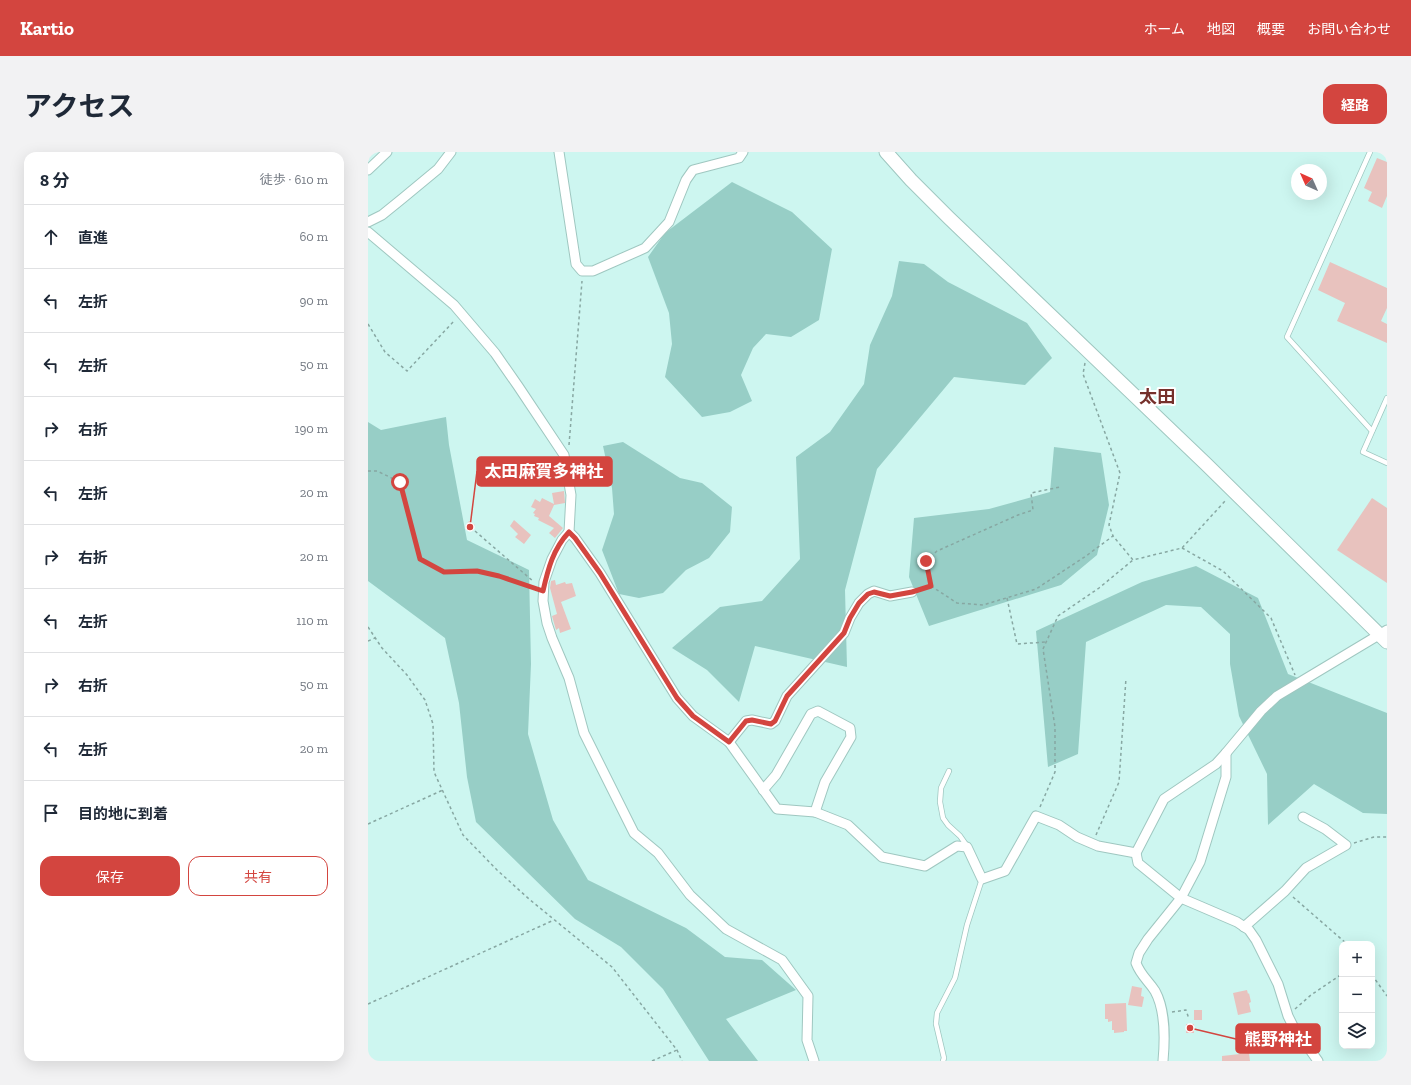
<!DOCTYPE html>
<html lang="ja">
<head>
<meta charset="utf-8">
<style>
  body { margin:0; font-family:"Zilla Slab","Noto Sans JP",serif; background:#f2f2f3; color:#1f2937 }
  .controls { position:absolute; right:12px; bottom:12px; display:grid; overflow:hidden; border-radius:8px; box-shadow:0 4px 16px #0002 }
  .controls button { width:36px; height:36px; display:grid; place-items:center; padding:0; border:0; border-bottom:1px solid #e0e1e3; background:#fff; color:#1f2937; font:20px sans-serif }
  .compass { position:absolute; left:923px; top:12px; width:36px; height:36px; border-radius:50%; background:#fff; box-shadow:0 4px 16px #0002; rotate:315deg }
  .stop { position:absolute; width:12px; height:12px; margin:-9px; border:3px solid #d3453f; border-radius:50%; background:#fff }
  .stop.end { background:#d3453f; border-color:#fff; box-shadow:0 1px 4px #0008 }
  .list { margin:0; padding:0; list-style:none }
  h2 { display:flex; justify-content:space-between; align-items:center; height:52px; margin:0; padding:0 16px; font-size:17px }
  h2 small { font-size:13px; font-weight:400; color:#747a83 }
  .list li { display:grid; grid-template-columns:26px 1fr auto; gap:12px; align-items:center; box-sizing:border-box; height:64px; padding:0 16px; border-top:1px solid #e0e1e3 }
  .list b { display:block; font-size:15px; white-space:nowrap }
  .list em { font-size:13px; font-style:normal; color:#747a83 }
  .actions { display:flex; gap:8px; padding:12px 16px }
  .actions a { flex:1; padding:9px 0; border:1px solid #d3453f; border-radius:12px; text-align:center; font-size:14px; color:#d3453f }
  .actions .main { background:#d3453f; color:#fff }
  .icon { flex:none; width:22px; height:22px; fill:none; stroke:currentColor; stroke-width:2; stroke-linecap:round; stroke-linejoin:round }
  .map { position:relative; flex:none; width:1019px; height:909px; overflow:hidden; border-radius:12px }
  header { display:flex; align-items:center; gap:24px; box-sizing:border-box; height:56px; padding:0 20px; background:#d3453f; color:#fff }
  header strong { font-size:19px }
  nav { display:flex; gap:22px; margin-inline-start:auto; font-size:14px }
  .intro { display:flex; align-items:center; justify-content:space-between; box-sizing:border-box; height:96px; padding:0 24px }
  h1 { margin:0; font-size:28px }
  .button { padding:10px 18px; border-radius:12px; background:#d3453f; color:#fff; font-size:14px; font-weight:700 }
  main { display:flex; gap:24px; padding:0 24px }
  aside { flex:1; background:#fff; border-radius:12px; box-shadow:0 4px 16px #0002 }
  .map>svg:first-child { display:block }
</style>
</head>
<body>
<header>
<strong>Kartio</strong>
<nav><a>ホーム</a><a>地図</a><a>概要</a><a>お問い合わせ</a></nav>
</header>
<div class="intro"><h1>アクセス</h1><a class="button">経路</a></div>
<main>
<aside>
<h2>8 分<small>徒歩 · 610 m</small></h2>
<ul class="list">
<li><svg class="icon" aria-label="ahead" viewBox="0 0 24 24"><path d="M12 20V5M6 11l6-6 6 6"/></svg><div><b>直進</b></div><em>60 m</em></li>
<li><svg class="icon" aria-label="left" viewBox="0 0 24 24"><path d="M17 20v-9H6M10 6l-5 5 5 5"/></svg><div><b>左折</b></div><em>90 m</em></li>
<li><svg class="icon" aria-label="left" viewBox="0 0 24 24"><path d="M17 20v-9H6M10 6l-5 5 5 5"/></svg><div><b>左折</b></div><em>50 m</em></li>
<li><svg class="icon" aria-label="right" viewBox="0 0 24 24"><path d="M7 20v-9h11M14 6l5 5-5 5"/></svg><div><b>右折</b></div><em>190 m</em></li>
<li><svg class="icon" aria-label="left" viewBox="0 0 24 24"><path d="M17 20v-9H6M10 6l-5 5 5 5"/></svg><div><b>左折</b></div><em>20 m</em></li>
<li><svg class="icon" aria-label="right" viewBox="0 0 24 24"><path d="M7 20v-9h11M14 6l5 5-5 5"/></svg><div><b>右折</b></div><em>20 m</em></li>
<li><svg class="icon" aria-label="left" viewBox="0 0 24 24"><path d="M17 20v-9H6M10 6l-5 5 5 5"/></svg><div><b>左折</b></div><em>110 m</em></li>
<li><svg class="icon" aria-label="right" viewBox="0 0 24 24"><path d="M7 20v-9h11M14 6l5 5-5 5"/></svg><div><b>右折</b></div><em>50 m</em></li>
<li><svg class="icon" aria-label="left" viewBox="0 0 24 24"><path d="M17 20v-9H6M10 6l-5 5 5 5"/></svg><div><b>左折</b></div><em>20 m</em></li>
<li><svg class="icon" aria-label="arrive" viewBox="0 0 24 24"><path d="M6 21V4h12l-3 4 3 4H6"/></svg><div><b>目的地に到着</b></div></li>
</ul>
<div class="actions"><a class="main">保存</a><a>共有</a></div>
</aside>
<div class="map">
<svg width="1019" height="909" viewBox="0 0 1019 909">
  <rect width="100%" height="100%" fill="#cdf6f0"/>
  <g fill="#97cec6">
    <path d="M364 30 424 60 464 97 451 168 423 185 398 182 385 196 373 223 384 249 362 260 334 265 297 225 304 192 301 161 280 105 297 81Z"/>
    <path d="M531 109 556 112 580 130 659 171 684 206 657 233 586 225 509 317 477 438 479 515 387 494 371 550 339 518 304 496 352 455 394 449 432 407 428 305 462 280 496 232 502 193 524 144Z"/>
    <path d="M78 265 81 293 99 388 161 418 163 512 160 582 185 668 220 728 318 776 357 805 394 808 428 838 358 867 390 909H341L295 837 253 795 207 767 108 670 99 625 91 551 77 486 0 429V270L13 278Z"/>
    <path d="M255 290 312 326 334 331 364 355 362 380 341 406 318 418 295 441 271 446 251 442 234 398 246 362 244 336 235 294Z"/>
    <path d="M686 295 733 301 741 353 729 403 693 433 561 474 541 425 546 366 621 357 682 340Z"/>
    <path d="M828 414 890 446 920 522 1019 561V662L995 661 946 632 900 673 899 622 871 564 862 512V482L833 455 798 453 718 490 710 602 680 615 668 479 774 430Z"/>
  </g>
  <g fill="#e8c2be">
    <path d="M1009 6 1019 10V44L1014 56 1000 49 1004 40 996 36Z"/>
    <path d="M962 110 1019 136V156L1013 169 1019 172V191L969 169 977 151 950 138Z"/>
    <path d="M196 339 197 351 186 353 181 364 195 376 187 386 181 381 186 376 170 368 171 366 166 364 167 362 165 361 168 357 163 355 167 347 172 350 174 346 186 352 184 341Z"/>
    <path d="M1004 346 1019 356V431L969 398Z"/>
    <path d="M146 368 163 383 156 392 147 385 150 382 142 374Z"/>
    <path d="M101 369 107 373 103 379 97 375Z"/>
    <path d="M187 428 188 433 197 430 198 432 204 431 208 444 193 450 203 477 192 481 191 476 188 478 184 464 189 462 182 436 183 429Z"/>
    <path d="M764 834 774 836 773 844 776 845 774 855 760 853Z"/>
    <path d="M879 838 880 842 881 841 883 850 881 851 883 860 870 863 865 841Z"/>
    <path d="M758 851 759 879H756V880L746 881V878H744V869L740 870V867H737V852Z"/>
    <rect x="826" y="858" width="8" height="10"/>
    <rect x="818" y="872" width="8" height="9"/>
    <path d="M881 901 882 909H854V904Z"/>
  </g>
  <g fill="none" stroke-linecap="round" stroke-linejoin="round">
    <defs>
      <g id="lane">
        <path d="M1002 0 919 185 1004 279"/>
        <path d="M1019 246 995 300 1019 311"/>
        <path d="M581 619 573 636 572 650 575 666 580 673 592 684 599 694"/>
        <path d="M575 909 576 906 568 872 569 861 587 826 599 773 614 727"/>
      </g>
      <g id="street">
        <path d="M191 0 208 112 214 119H225L277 96 301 70 318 28 325 18 371 6 375 0"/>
        <path d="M0 18 19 0"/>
        <path d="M0 70 14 63 35 46 70 17 83 0"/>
        <path d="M0 80 86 153 127 201 150 234 196 303 203 343 201 380 207 386 232 421 309 546 325 564 361 590 409 657 447 660 480 673 514 705 557 714 589 694 599 695 614 727 637 719 668 664 691 673 709 685 730 694 768 701 796 647 848 612 858 601 893 559 909 544 1019 478"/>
        <path d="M201 380 194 388 184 407 176 430 175 449 179 471 184 486 201 526 216 581 266 681 290 701 322 743 358 777 414 808 440 844 439 888 446 909"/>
        <path d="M361 590 378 569 384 568 403 572 407 569 419 544 476 481 482 466 491 451 500 442 506 439 522 444 544 440"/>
        <path d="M395 638 408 623 443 562 450 559 482 576 483 585 457 630 447 660"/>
        <path d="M768 701 770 711 813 746 869 770 881 778 888 788 910 832 920 864 925 874 950 909"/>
        <path d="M876 775 917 739 938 716 978 693 957 677 935 665"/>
        <path d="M795 909C797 887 798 859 787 839 780 828 773 824 768 811L771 801 780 787 813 746 832 710 858 625V601"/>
      </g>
      <path id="secondary" d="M518 0 543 28 581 66 838 312 1019 490"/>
    </defs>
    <use href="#lane" stroke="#9fc7c0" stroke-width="6"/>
    <use href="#street" stroke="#9fc7c0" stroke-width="11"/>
    <use href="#secondary" stroke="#9fc7c0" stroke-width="15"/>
    <g stroke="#87a7a2" stroke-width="1.5" stroke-dasharray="3 3" stroke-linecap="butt">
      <path d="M0 172 17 200 39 219 87 168"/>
      <path d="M717 211 715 222 752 321 741 373 745 384"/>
      <path d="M201 293 214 129"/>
      <path d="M0 319H9L32 330 52 407 76 420 109 419 131 424 166 436"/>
      <path d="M107 379 166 430"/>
      <path d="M814 396 855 419 903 466 927 523"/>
      <path d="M563 434 589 451 615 453 668 437 718 404 745 384 765 408 814 396 858 348"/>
      <path d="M553 437 563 434 558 409 569 399 650 363 665 358 663 341 692 335"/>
      <path d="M639 446 649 492 678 490"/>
      <path d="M0 475 14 496 39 523 57 548 65 572 66 620 95 683 129 718 161 747 244 815 309 898 314 909"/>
      <path d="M0 489 7 486"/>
      <path d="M672 655 687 620V575L675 497 690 464 731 436 765 408"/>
      <path d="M0 672 75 638"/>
      <path d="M728 683 751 630 758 526"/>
      <path d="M986 691 1006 685H1019"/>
      <path d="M925 745 979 792"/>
      <path d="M1004 823 1019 844"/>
      <path d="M0 852 186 768"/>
      <path d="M927 857 943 843 974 822"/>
      <path d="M804 860 818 858 821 867"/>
      <path d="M284 909 309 898"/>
    </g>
    <use href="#lane" stroke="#fff" stroke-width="4.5"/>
    <use href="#street" stroke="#fff" stroke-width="9"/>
    <use href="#secondary" stroke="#fff" stroke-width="13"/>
  </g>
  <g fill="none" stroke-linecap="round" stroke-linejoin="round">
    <path stroke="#d3453f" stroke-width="5" d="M32 330 52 407 76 420 109 419 131 424 175 439C180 417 185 397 201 380L207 386 232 421 309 546 325 564 361 590 378 569 384 568 403 572 407 569 419 544 476 481 482 466 491 451 500 442 506 440 522 444 544 440 563 434 558 409"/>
  </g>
  <g text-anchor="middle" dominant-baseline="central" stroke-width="4" stroke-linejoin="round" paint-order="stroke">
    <g font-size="18" font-weight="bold" fill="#76302b" stroke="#fff">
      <text x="789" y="245">太田</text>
    </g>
  </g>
  <path fill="none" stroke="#d3453f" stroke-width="1.5" d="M102 375L109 319M822 876L868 887"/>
  <g fill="#d3453f" stroke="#fff" stroke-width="1.5">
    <circle cx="102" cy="375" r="4"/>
    <circle cx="822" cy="876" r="4"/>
  </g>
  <g fill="#d3453f" stroke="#d3453f" stroke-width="1.5">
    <rect x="109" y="305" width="135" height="29" rx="4"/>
    <rect x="868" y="872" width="84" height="29" rx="4"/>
  </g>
  <g font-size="17" text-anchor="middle" font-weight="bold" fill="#fff">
    <text x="176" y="325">太田麻賀多神社</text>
    <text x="910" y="893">熊野神社</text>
  </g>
</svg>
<div class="controls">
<button>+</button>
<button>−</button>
<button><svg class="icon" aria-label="layers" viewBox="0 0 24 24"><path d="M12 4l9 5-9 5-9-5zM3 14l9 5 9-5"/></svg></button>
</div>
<svg class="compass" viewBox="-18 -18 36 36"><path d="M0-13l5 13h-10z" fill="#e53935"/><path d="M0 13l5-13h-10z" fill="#747a83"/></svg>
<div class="stop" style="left:32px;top:330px"></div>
<div class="stop end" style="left:558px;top:409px"></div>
</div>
</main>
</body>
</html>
